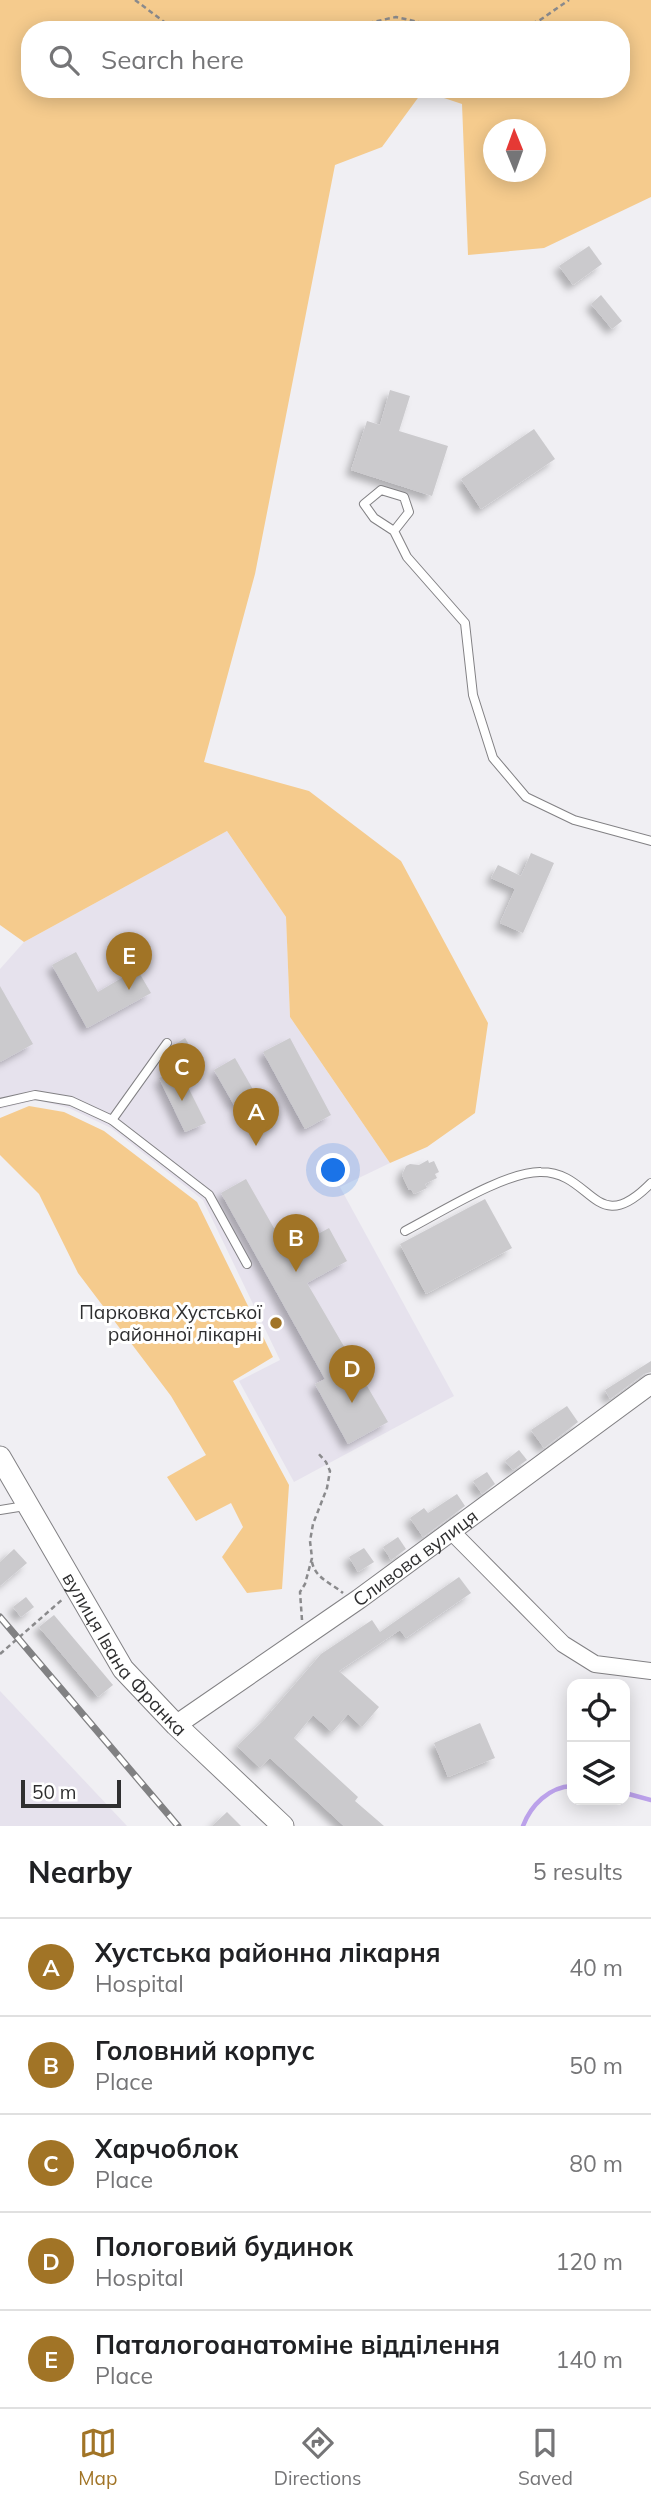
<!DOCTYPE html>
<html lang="en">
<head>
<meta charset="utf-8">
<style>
  body { margin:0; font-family:Mulish,sans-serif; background:#f6f6f6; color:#202124 }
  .controls { position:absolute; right:21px; bottom:21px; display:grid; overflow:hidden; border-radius:14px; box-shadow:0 4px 18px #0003 }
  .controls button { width:63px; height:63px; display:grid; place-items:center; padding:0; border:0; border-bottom:2px solid #e0e0e0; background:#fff; color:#202124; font:35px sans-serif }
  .compass { position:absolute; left:483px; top:119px; width:63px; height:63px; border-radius:50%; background:#fff; box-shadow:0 4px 18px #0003; rotate:359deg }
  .scale { position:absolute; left:21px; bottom:18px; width:100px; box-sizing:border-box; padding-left:7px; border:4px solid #2f2f30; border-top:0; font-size:19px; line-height:24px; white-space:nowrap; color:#2f2f30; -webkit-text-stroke:5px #fff; paint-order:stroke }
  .you { position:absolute; left:334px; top:1171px; width:24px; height:24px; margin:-18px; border:5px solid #fff; border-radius:50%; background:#1a73e8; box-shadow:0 0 0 10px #1a73e833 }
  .badge { display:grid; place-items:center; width:46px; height:46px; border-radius:50%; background:#a17426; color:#fff; font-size:23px; font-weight:700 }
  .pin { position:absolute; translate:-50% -58px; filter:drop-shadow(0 2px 4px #0008) }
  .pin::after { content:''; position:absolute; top:37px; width:24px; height:21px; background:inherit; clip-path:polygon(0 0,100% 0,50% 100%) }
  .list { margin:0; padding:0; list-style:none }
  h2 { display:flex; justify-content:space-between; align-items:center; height:91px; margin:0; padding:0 28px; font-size:30px }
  h2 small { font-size:23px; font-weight:400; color:#757577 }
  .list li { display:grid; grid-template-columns:46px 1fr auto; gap:21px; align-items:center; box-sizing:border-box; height:98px; padding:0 28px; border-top:2px solid #e0e0e0 }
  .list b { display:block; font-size:26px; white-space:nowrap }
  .list p { margin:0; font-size:23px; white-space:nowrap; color:#757577 }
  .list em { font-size:23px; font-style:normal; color:#757577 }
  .icon { flex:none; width:38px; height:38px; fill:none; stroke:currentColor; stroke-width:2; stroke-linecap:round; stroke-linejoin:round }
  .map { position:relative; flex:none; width:651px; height:1826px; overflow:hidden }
  .search { position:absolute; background:#fff; box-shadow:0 4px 18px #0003; left:21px; right:21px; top:21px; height:77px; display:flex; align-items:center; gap:18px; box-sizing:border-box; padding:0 24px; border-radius:28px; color:#757577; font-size:26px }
  .sheet { height:581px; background:#fff }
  nav { display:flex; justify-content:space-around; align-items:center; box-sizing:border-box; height:98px; border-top:2px solid #e0e0e0; background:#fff; font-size:19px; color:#757577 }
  nav a { display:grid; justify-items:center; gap:4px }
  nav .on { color:#a17426 }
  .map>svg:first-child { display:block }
</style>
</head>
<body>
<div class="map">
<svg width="651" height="1826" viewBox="0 0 651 1826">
  <defs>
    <filter id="shadow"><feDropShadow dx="-5.5" dy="5.5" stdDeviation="3.5" flood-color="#0004"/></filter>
  </defs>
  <rect width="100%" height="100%" fill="#f0eff3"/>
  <g fill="#e6e2ed">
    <path d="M227 831 286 917 290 1017 390 1163 340 1187 454 1396 294 1482 239 1381 280 1360 203 1200 111 1128 69 1108 36 1100 0 1109V969L24 942Z"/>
    <path d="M0 1691 127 1826H0Z"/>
  </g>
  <g fill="#f5cb8d" fill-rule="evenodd">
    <path d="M0 0H651V197L544 248 468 255 462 104 423 91 382 147 335 165 255 574 204 762 309 791 401 861 488 1023 475 1113 427 1147 390 1163 290 1017 286 917 227 831 24 942 0 925ZM30 30H621V89H30ZM494 130H536V172H494Z"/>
    <path d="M29 1106 64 1112 104 1131 197 1202 273 1357 233 1381 289 1485 282 1589 247 1593 222 1557 243 1527 231 1503 196 1521 167 1477 206 1455 171 1396 78 1273 39 1194 0 1155V1118Z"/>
  </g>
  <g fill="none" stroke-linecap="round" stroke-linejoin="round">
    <g stroke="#bba1ea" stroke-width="4.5">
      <path d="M625 1793 651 1800"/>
      <path d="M523 1826C531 1805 549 1787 572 1786"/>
    </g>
  </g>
  <g fill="#cbcacd" filter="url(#shadow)">
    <path d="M589 246 602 264 573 285 559 266Z"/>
    <path d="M601 295 622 321 612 329 591 304Z"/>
    <path d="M390 390 410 396 399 431 448 446 432 496 351 470 367 421 380 425Z"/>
    <path d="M534 429 555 459 481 509 461 479Z"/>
    <path d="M531 853 554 863 523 933 500 923 515 889 491 878 498 865 521 876Z"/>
    <path d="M76 952 98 992 137 969 151 993 87 1028 52 965Z"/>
    <path d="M0 986 33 1044 0 1062Z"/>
    <path d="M185 1038 194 1053 182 1060 174 1045Z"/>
    <path d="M290 1038 331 1115 305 1129 263 1052Z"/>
    <path d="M235 1058 255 1093 234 1105 214 1070Z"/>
    <path d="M179 1069 206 1123 185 1132 159 1078Z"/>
    <path d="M428 1160 429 1163 434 1161 439 1172 435 1174 437 1178 425 1184 427 1188 414 1194 411 1189 409 1190 402 1175 406 1166 410 1164 419 1165Z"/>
    <path d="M246 1179 287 1251 329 1228 347 1261 307 1283 388 1422 348 1444 315 1384 325 1379 221 1193Z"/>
    <path d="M485 1199 512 1248 426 1294 400 1244Z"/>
    <path d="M651 1361V1372L644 1374 610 1399 605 1390Z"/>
    <path d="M567 1406 578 1422 544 1448 531 1430Z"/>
    <path d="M519 1450 527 1460 513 1470 505 1461Z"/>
    <path d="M487 1472 495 1484 482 1494 473 1481Z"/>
    <path d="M457 1494 465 1506 423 1537 410 1518 424 1508 428 1513Z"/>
    <path d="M398 1537 406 1549 391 1560 383 1547Z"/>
    <path d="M364 1548 374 1562 358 1572 349 1557Z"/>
    <path d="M14 1549 27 1563 0 1586V1562Z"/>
    <path d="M459 1577 471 1593 406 1638 400 1630 339 1671 379 1707 362 1727 348 1714 332 1732 313 1715 294 1738 358 1797 355 1801 384 1826H344L270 1758 260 1768 237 1746 264 1720 321 1654 372 1620 380 1632Z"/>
    <path d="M26 1597 34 1607 21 1617 13 1607Z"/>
    <path d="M54 1615 113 1685 98 1697 39 1627Z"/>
    <path d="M480 1723 495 1758 448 1777 434 1743Z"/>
    <path d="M227 1812 241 1826H212Z"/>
  </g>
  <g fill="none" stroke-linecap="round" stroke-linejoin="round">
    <defs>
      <g id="service">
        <path d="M394 531 409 512 404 497 381 490 364 504 374 518 394 531 407 557 465 623 473 695 493 758 526 797 574 820 651 841"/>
        <path d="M0 1103 35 1095 71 1101 112 1120 209 1195 247 1264"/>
        <path d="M112 1120 167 1043"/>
        <path d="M405 1231C438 1214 506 1171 541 1172 593 1172 595 1240 651 1183"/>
        <path d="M0 1510 25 1506"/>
      </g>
      <path id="minor" d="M451 1531 563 1644 595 1664 651 1671"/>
      <g id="tertiary">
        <path id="s1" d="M176 1725 359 1599 651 1384"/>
      </g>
      <g id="secondary">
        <path id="s2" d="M0 1457 123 1669 176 1725 283 1826"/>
      </g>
    </defs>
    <use href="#service" stroke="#828184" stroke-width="10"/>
    <use href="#minor" stroke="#828184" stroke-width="18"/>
    <use href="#tertiary" stroke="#828184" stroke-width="21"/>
    <use href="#secondary" stroke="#828184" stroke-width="23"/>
    <g stroke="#8a8a8c" stroke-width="2.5" stroke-dasharray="5 3.5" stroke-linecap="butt">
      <path d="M135 0 175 30"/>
      <path d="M335 30 396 17 455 30"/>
      <path d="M516 30 540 20 569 0"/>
      <path d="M312 1562C315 1578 331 1583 343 1593"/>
      <path d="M302 1620 300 1592 305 1584 312 1558 310 1541 313 1524 327 1488 330 1471 326 1462 317 1452"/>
      <path d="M0 1654 64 1598"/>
    </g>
    <use href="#service" stroke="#fff" stroke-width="8"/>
    <use href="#minor" stroke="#fff" stroke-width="16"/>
    <use href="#tertiary" stroke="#fff" stroke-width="19"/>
    <use href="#secondary" stroke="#fff" stroke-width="21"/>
    <defs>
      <path id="rail" d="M0 1617 178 1826"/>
    </defs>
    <use href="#rail" stroke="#818183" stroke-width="7"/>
    <use href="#rail" stroke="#fff" stroke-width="4.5" stroke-dasharray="13" stroke-linecap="butt"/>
  </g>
  <circle fill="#a17426" stroke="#fff" stroke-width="2.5" cx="276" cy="1323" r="7"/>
  <g text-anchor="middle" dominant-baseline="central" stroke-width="6" stroke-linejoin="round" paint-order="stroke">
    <g font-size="19" fill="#2f2f30" stroke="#fff" text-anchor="end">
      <text x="262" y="1312">Парковка Хустської<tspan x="262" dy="22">районної лікарні</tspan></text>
    </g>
    <g font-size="19" fill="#2f2f30" stroke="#fff">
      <text stroke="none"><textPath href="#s1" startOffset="292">Сливова вулиця</textPath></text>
      <text stroke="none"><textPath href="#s2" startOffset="234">вулиця Івана Франка</textPath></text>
    </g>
  </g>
</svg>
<div class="controls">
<button><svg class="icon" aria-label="locate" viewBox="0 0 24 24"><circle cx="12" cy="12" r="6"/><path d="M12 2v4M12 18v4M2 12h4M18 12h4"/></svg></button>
<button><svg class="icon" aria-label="layers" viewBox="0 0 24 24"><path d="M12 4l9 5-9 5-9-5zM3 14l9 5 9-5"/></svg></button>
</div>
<svg class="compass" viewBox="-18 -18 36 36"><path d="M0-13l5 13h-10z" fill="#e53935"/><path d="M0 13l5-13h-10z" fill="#757577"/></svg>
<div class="scale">50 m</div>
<div class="you"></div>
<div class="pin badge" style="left:256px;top:1146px">A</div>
<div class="pin badge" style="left:296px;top:1272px">B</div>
<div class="pin badge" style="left:182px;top:1101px">C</div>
<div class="pin badge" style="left:352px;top:1403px">D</div>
<div class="pin badge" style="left:129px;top:990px">E</div>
<div class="search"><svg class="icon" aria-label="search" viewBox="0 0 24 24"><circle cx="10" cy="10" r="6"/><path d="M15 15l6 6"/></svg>Search here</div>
</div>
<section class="sheet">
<h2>Nearby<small>5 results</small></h2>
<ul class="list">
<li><span class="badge">A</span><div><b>Хустська районна лікарня</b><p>Hospital</p></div><em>40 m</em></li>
<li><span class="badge">B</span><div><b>Головний корпус</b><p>Place</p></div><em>50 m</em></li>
<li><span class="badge">C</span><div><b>Харчоблок</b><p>Place</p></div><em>80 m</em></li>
<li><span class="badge">D</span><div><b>Пологовий будинок</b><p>Hospital</p></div><em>120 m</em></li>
<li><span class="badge">E</span><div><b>Паталогоанатоміне відділення</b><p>Place</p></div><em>140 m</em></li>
</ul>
</section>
<nav>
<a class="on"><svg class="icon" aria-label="map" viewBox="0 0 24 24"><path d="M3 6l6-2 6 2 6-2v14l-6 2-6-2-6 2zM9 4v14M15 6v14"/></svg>Map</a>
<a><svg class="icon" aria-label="directions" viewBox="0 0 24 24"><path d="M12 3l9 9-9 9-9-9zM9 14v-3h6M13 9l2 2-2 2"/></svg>Directions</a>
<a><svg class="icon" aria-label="saved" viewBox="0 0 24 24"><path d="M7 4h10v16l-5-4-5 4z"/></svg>Saved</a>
</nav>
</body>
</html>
